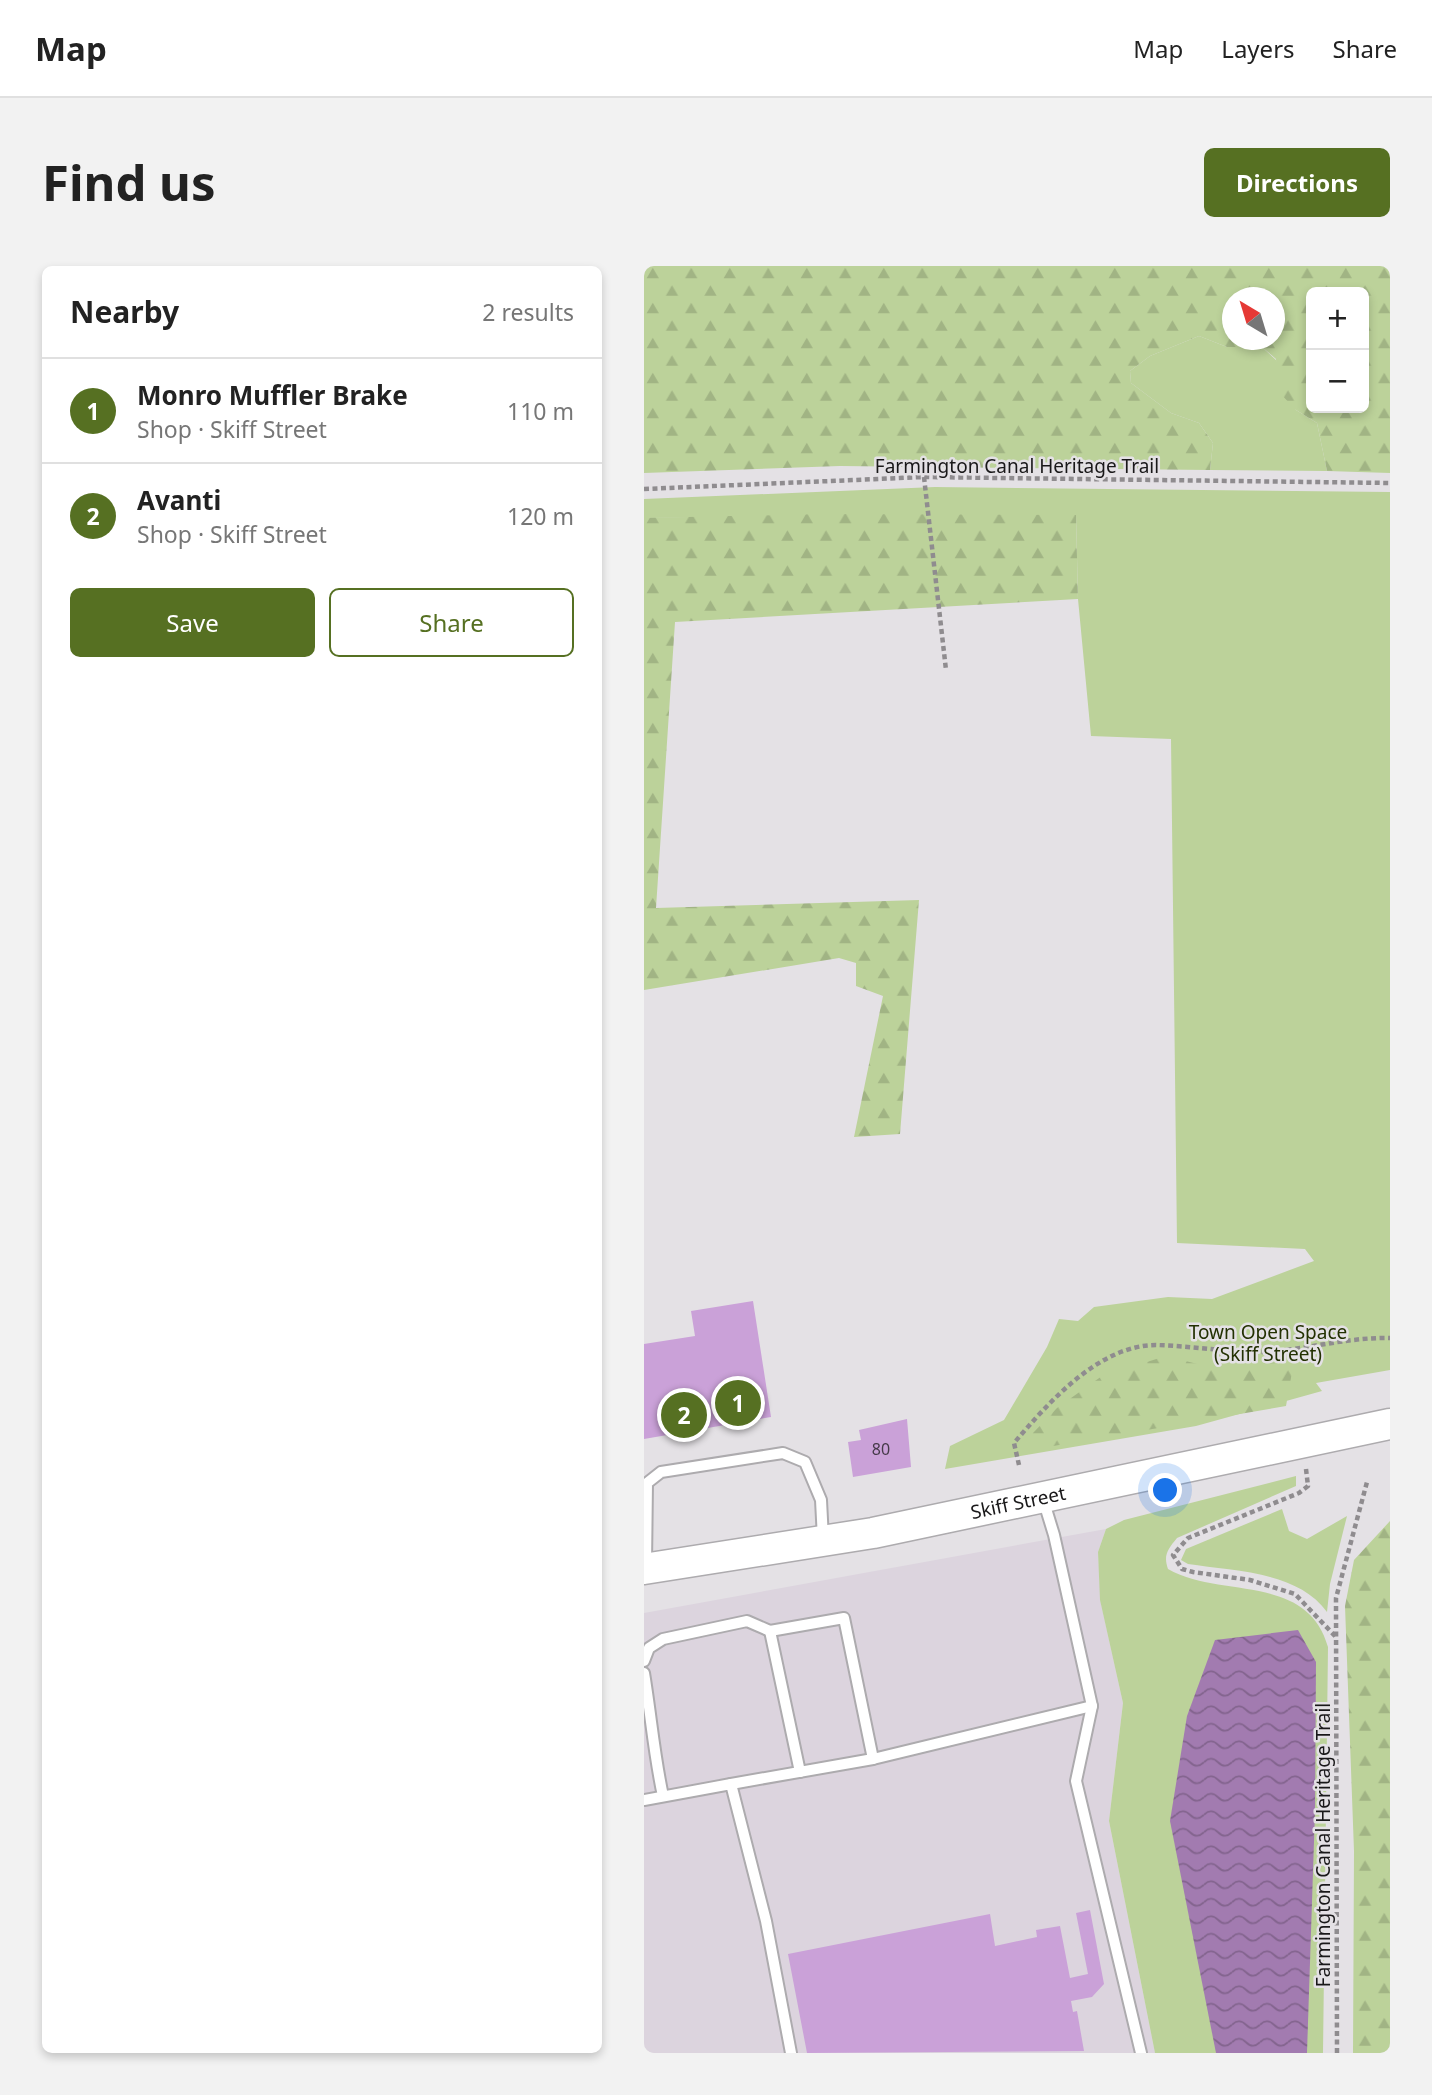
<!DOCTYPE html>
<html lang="en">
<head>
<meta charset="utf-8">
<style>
  body { margin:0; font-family:"Noto Sans",sans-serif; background:#f2f2f2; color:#222 }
  .controls { position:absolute; right:21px; top:21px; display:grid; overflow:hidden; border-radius:10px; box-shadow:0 4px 10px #0003 }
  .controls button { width:63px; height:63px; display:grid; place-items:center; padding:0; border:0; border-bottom:2px solid #e0e0e0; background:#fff; color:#222; font:35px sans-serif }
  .compass { position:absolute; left:578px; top:21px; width:63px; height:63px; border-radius:50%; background:#fff; box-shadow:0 4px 10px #0003; rotate:322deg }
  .you { position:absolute; left:522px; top:1225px; width:24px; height:24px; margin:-18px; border:5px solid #fff; border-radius:50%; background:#1a73e8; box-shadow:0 0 0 10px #1a73e833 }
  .badge { display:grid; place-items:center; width:46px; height:46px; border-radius:50%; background:#567022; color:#fff; font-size:23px; font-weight:700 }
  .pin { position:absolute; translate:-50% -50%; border:4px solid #fff; box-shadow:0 2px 7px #0006 }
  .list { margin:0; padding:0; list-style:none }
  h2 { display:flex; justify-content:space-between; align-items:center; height:91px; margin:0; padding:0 28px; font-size:30px }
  h2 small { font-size:23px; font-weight:400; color:#767676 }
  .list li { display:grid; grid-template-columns:46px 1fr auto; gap:21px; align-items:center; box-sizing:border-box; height:105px; padding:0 28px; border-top:2px solid #e0e0e0 }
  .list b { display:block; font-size:26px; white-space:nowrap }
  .list p { margin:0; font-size:23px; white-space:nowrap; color:#767676 }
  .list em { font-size:23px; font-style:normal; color:#767676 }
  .actions { display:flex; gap:14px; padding:21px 28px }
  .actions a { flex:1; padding:16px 0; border:2px solid #567022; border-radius:10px; text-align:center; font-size:24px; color:#567022 }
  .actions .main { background:#567022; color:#fff }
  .map { position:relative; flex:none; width:746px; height:1787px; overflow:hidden; border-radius:10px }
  header { display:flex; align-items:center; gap:42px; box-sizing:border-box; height:98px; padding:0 35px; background:#fff; border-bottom:2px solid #e0e0e0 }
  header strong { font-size:33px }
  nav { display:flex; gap:38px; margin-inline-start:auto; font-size:24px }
  .intro { display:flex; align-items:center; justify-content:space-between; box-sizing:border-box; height:168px; padding:0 42px }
  h1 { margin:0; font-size:49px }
  .button { padding:18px 32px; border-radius:10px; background:#567022; color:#fff; font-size:24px; font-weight:700 }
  main { display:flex; gap:42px; padding:0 42px }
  aside { flex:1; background:#fff; border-radius:10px; box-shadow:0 4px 10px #0003 }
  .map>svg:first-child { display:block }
</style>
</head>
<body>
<header>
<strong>Map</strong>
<nav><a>Map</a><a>Layers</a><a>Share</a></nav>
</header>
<div class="intro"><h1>Find us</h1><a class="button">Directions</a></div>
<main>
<aside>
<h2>Nearby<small>2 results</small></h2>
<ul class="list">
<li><span class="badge">1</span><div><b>Monro Muffler Brake</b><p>Shop · Skiff Street</p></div><em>110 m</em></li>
<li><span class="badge">2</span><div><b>Avanti</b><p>Shop · Skiff Street</p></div><em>120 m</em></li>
</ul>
<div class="actions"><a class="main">Save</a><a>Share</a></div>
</aside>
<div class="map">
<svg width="746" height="1787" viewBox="0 0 746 1787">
  <defs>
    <pattern id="forest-firs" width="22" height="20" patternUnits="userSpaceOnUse" patternTransform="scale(1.75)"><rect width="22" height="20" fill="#bcd29a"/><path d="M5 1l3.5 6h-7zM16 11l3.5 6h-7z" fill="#a1b484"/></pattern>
    <pattern id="water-waves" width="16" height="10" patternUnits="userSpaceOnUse" patternTransform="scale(1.75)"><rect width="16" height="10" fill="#a27bb0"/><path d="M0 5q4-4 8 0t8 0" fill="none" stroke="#83648e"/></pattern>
  </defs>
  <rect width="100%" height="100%" fill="#e4e1e5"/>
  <path fill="#dcd4de" d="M462 1263 454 1286 457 1338 479 1437 465 1555 511 1787H0V1347Z"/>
  <g fill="#bcd29a">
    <path d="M555 70 583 81H618L632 94 652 144 673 157 683 205 566 204 569 177 555 157 527 147 487 117 486 105 506 90Z"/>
    <path d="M291 221 746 226V1104L672 1117 678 1125 552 1160 301 1203 306 1180 360 1154 403 1081 415 1053 434 1055 450 1041 524 1031 568 1033 670 995 661 983 533 977 527 473 447 470 434 333 432 249 0 252V233Z"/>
    <path d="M652 1210V1220L533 1272C524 1283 519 1289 524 1303 575 1333 663 1306 684 1381L679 1787H511L465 1555 479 1437 456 1334 454 1286 462 1263 480 1254Z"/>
    <path d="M638 1243 645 1265 663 1273 703 1250 686 1318 683 1346C654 1305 589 1305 544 1298L537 1294 542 1283Z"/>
  </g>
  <g fill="url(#forest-firs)" fill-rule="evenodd">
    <path d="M0 0H746V207L683 205 673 157 652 144 633 124 632 93 618 81H583L555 70 506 90 486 105 487 117 527 147 555 157 569 177 566 204 196 200 0 207ZM720 26V142H667V26ZM589 32H631V74H589Z"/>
    <path d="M180 248 432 249 434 333 31 356 12 642 275 634 256 868 210 871 239 730 212 720V697L195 692 0 724V252Z"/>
    <path d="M522 1090 569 1102 650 1095 642 1140 386 1184 389 1167 413 1142 458 1110Z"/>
    <path d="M746 1255V1787H709L710 1585 701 1340 710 1294Z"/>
  </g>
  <path fill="url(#water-waves)" d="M654 1364 672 1396 671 1545 663 1787H572L526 1555 543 1450 571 1374Z"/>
  <g fill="#caa1d8">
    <path d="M109 1035 127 1151 0 1173V1078L51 1070 47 1045Z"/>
    <path d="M263 1153 267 1201 209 1211 204 1176 217 1174 215 1164Z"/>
    <path d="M446 1644 460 1718 448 1731 427 1735 429 1746 433 1745 440 1785 163 1787 144 1688 346 1648 351 1680 393 1671 392 1664 416 1660 426 1712 444 1708 432 1647Z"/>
  </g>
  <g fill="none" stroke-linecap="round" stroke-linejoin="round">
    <defs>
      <g id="service">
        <path d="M2 1299 3 1217 17 1206 139 1187 161 1196 177 1234 179 1273"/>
        <path d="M126 1365 156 1506"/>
        <path d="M0 1395 5 1382 19 1373 103 1355 126 1365 200 1352 229 1493"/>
        <path d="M0 1407C7 1449 10 1489 19 1530"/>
        <path d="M448 1440 432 1515 497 1787"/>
        <path d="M87 1518 229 1493 448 1440 410 1269 399 1233"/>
        <path d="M0 1534 87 1518 122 1655 147 1787"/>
      </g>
      <g id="secondary">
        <path id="s1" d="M0 1303 229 1267 746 1158"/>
      </g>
    </defs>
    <use href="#service" stroke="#adabae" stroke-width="14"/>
    <use href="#secondary" stroke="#adabae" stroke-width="33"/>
    <g stroke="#8f8c8f" stroke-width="4.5" stroke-dasharray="5 3.5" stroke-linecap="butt">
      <path d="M280 211 302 404"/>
      <path d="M0 223 280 211 746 217"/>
      <path d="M375 1199 370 1177C404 1137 455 1079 512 1079 547 1080 583 1086 618 1086 661 1084 703 1071 746 1072"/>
      <path d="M662 1203 664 1220 655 1227 544 1272 529 1289 538 1303 549 1306 606 1314 651 1328 692 1371"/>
      <path d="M693 1787 692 1332 723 1216"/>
    </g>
    <use href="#service" stroke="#fff" stroke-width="10"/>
    <use href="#secondary" stroke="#fff" stroke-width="30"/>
  </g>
  <g text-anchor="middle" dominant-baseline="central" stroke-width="5" stroke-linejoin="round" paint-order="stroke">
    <g font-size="16" fill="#453a49">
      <text x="237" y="1183">80</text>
    </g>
    <g font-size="19" fill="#191819" stroke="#e4e1e5">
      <text x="373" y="200">Farmington Canal Heritage Trail</text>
      <text stroke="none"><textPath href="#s1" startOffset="380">Skiff Street</textPath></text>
      <text transform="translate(679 1579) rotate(-90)">Farmington Canal Heritage Trail</text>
    </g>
    <g font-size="19" fill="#233102" stroke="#e4e1e5">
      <text x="624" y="1066">Town Open Space<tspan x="624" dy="22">(Skiff Street)</tspan></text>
    </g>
  </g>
</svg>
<div class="controls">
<button>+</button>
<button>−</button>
</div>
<svg class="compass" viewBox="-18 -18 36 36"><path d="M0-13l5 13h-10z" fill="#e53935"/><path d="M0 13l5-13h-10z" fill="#767676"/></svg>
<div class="you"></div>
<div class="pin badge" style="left:94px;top:1137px">1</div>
<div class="pin badge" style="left:40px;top:1149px">2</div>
</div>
</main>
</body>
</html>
